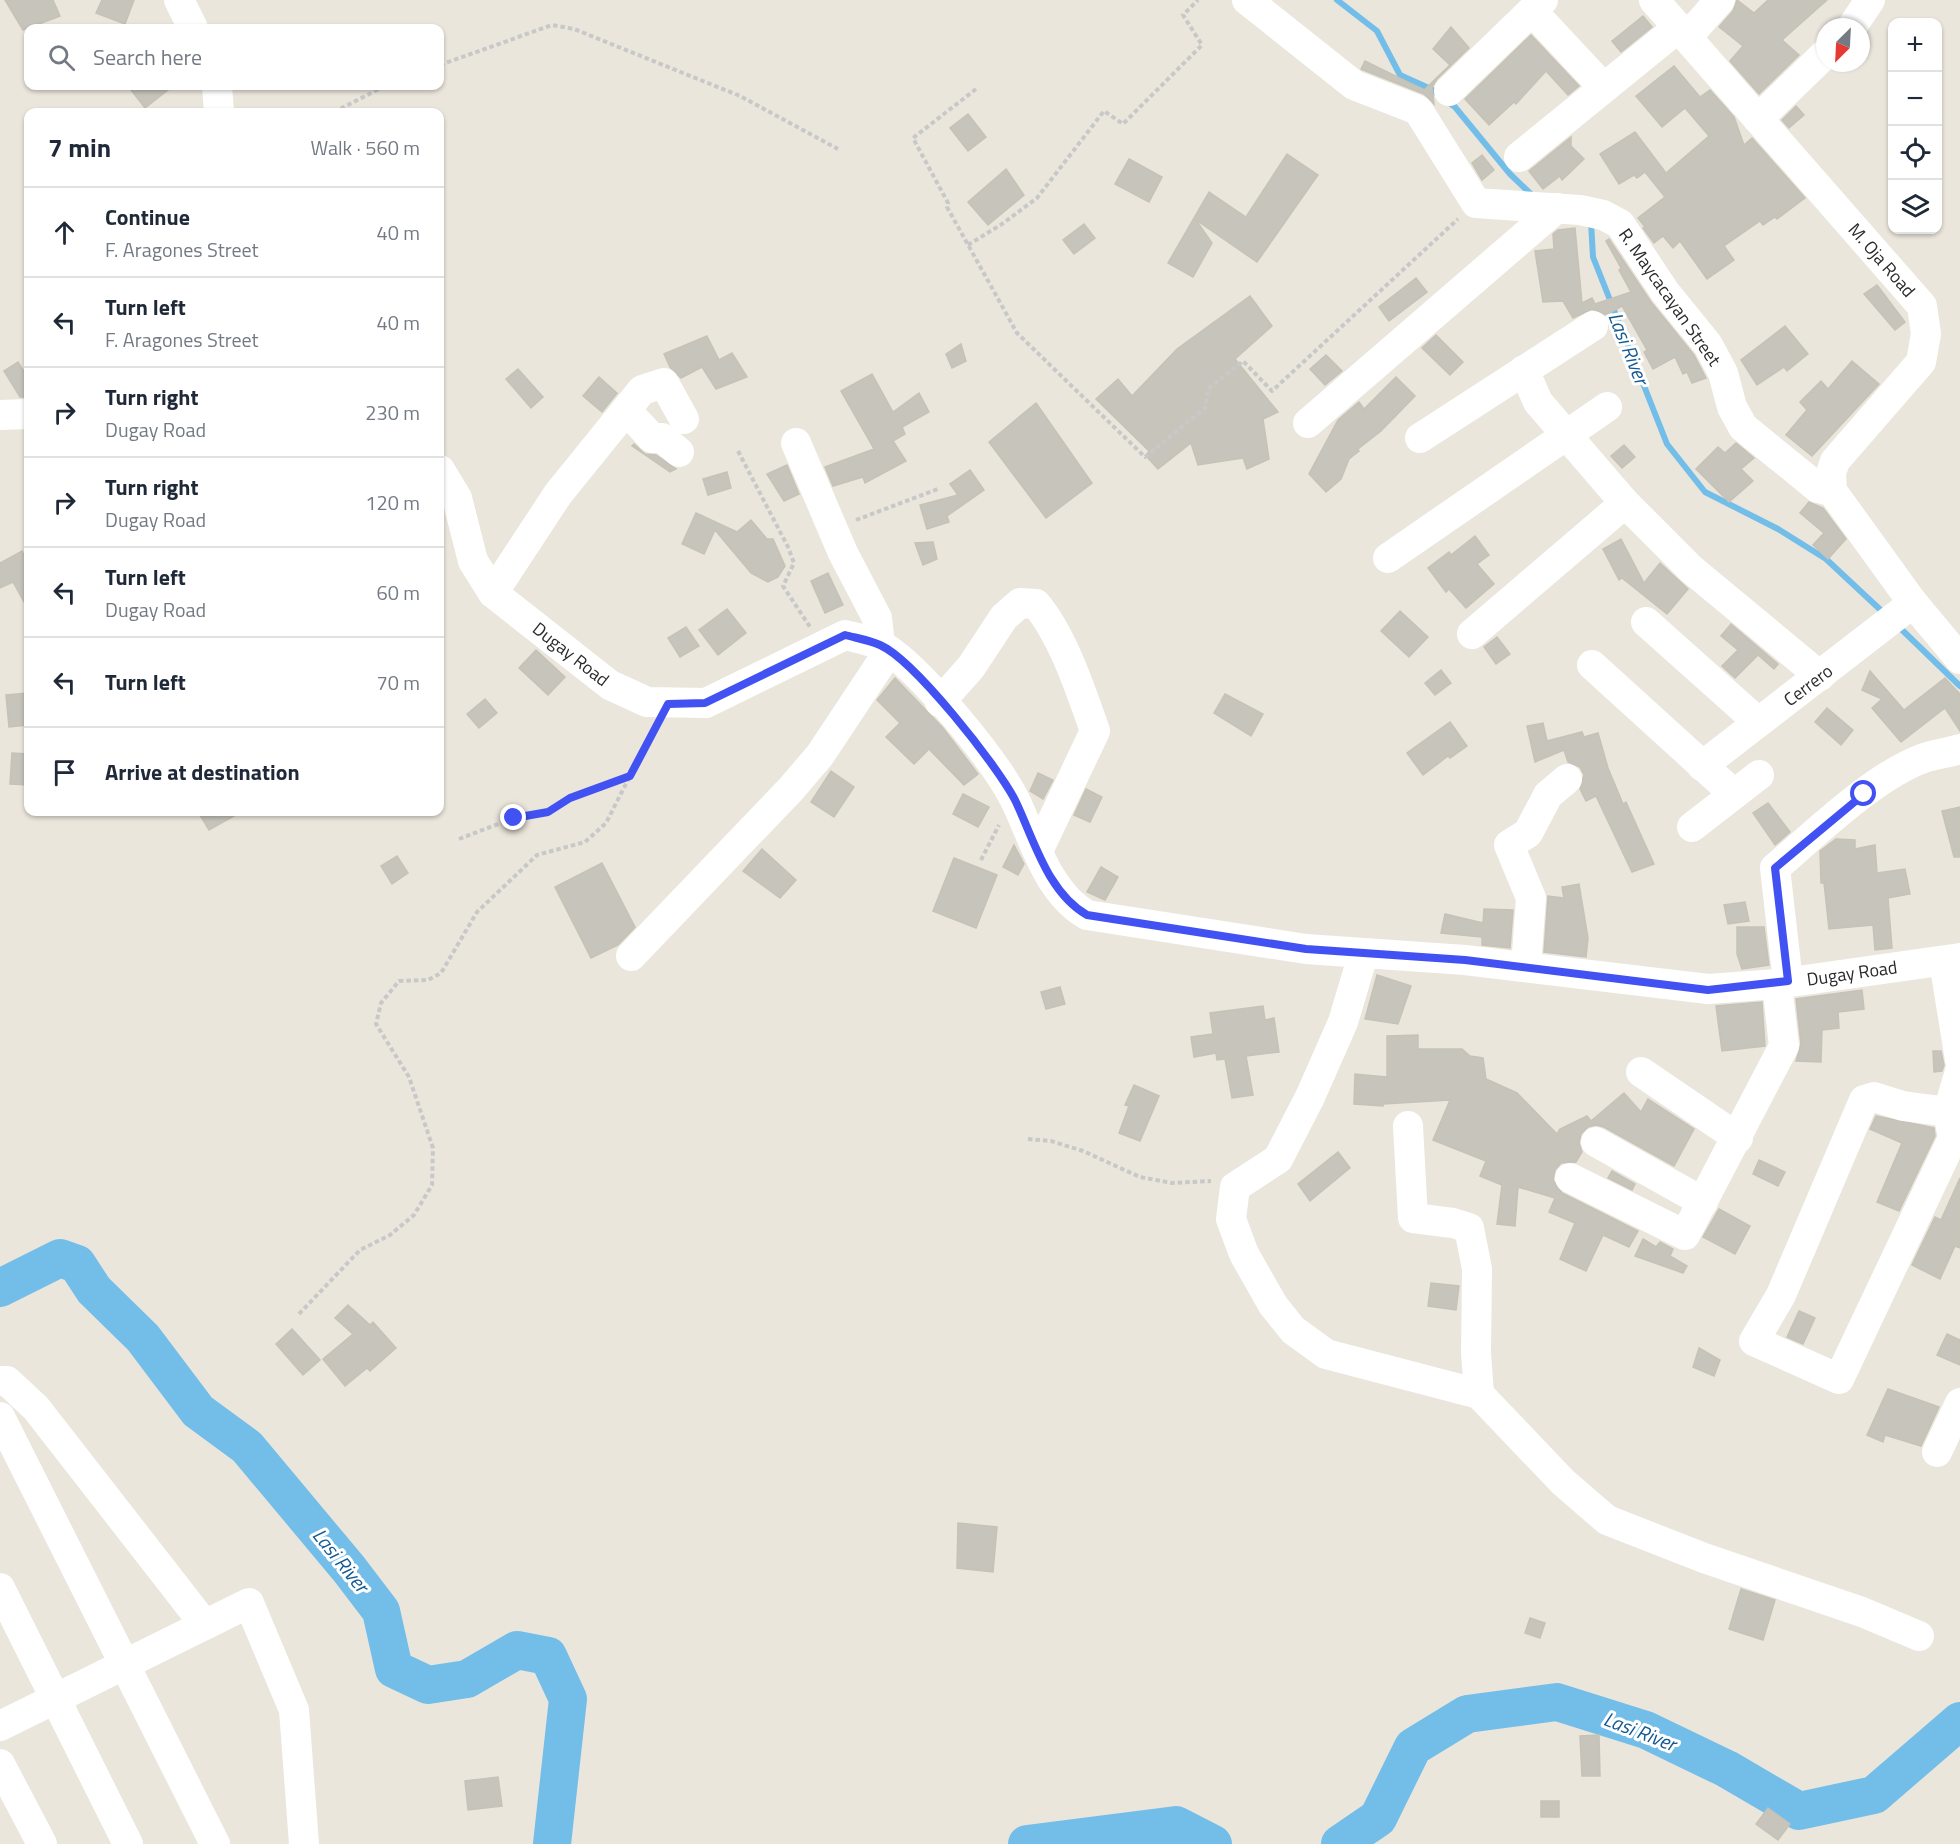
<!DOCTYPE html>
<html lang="en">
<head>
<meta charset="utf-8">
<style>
  body { margin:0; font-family:"Titillium Web",sans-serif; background:#f2f2f3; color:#1f2937 }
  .controls { position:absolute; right:18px; top:18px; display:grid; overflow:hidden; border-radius:12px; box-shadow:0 2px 4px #0004 }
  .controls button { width:54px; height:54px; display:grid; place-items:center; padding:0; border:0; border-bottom:2px solid #e0e1e3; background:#fff; color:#1f2937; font:30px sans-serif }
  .compass { position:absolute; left:1816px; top:18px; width:54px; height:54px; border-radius:50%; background:#fff; box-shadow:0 2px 4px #0004; rotate:204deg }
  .stop { position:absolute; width:18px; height:18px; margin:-14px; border:4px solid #4251f2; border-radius:50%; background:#fff }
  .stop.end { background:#4251f2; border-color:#fff; box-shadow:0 2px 6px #0008 }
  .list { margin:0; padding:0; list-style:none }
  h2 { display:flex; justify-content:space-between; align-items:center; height:78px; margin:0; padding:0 24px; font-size:26px }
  h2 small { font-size:20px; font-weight:400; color:#747a83 }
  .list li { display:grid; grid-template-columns:39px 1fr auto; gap:18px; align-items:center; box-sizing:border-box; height:90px; padding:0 24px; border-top:2px solid #e0e1e3 }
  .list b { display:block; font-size:22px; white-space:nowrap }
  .list p { margin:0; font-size:20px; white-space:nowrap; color:#747a83 }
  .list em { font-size:20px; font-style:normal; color:#747a83 }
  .icon { flex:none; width:33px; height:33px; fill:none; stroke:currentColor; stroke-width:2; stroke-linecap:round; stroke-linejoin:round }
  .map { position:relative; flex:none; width:1960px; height:1844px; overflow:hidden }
  .search { position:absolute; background:#fff; box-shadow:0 2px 4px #0004; left:24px; top:24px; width:420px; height:66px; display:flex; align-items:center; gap:15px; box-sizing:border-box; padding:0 21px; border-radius:12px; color:#747a83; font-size:22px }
  .panel { position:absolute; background:#fff; box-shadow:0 2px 4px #0004; left:24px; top:108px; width:420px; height:708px; border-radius:12px }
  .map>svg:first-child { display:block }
</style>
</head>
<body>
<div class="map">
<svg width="1960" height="1844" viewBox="0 0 1960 1844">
  <rect width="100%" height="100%" fill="#ebe6dc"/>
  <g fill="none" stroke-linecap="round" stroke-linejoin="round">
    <g stroke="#73bde9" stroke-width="6">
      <path d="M1337 0 1377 31 1400 75 1431 89 1455 107 1510 174 1532 195"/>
      <path d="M1591 222 1593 257 1667 444 1705 492 1778 529 1826 559 1886 615"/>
      <path d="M1898 626 1960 686"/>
    </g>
    <g stroke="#73bde9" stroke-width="38">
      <path d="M0 1288 60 1258 77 1264 94 1290 143 1338 198 1411 247 1447 349 1569 381 1611 394 1669 428 1685 467 1679 517 1650 548 1656 568 1699 552 1844"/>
      <path d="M1027 1844 1176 1825 1213 1844"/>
      <path d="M1340 1844 1378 1818 1413 1747 1467 1714 1557 1702 1646 1730 1727 1769 1799 1811 1874 1795 1960 1721"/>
    </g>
  </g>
  <g fill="#c7c4bb" stroke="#c6c2b6" stroke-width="1.5">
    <path d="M5 0H53L60 16 23 30Z"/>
    <path d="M102 0H134L125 24 96 13Z"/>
    <path d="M1737 0 1754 13 1768 0H1827L1782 40 1799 55 1759 94 1730 61 1743 46 1719 27 1733 11Z"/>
    <path d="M1643 16 1652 27 1621 52 1612 41Z"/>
    <path d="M1451 27 1469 48 1437 79 1432 87 1434 104 1424 94 1361 69 1365 61 1424 90 1450 65 1433 49Z"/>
    <path d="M1531 35 1579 86 1568 95 1546 71 1516 104 1514 102 1489 125 1465 99Z"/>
    <path d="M1674 66 1700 97 1710 90 1734 117 1744 145 1752 138 1805 198 1777 219 1775 217 1763 225 1760 221 1724 246 1734 260 1707 279 1680 241 1673 248 1663 236 1654 243 1643 228 1645 227 1638 218 1665 197 1645 172 1637 178 1634 175 1619 184 1600 154 1635 132 1666 173 1709 136 1685 108 1662 127 1636 96Z"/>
    <path d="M128 86H173L145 108Z"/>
    <path d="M1796 106 1804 115 1789 128 1782 120Z"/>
    <path d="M968 114 986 137 968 151 950 128Z"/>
    <path d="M1571 137V146L1584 159 1562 180 1560 176 1543 189 1529 171Z"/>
    <path d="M1287 154 1318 175 1257 262 1196 220 1212 243 1193 277 1168 263 1209 192 1246 217Z"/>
    <path d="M1482 155 1494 170 1482 180 1472 163Z"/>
    <path d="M1129 159 1162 177 1149 202 1115 184Z"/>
    <path d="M1006 169 1024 195 988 225 968 202Z"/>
    <path d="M1084 224 1095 238 1074 254 1063 240Z"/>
    <path d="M1575 228 1582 303 1592 298 1595 304 1631 292 1619 270 1621 268 1606 241 1609 239 1651 302 1694 355 1706 378 1692 383 1687 372 1683 374 1675 357 1653 369 1644 352 1647 350 1622 306 1606 315 1592 309 1573 318 1563 301 1543 302 1535 251 1554 249 1553 234 1558 230Z"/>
    <path d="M1416 278 1427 292 1389 321 1379 307Z"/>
    <path d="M1877 285 1905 322 1895 330 1864 294Z"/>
    <path d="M1250 296 1272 326 1235 359 1278 412 1263 419 1269 459 1247 469 1243 458 1198 465 1191 443 1158 469 1146 456 1149 451 1096 399 1118 379 1132 396 1177 349Z"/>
    <path d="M1785 326 1808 354 1787 371 1784 367 1757 385 1741 360Z"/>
    <path d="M1436 335 1463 362 1450 375 1422 348Z"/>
    <path d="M707 336 719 360 732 353 747 377 716 389 702 367 681 378 670 367 664 354Z"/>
    <path d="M961 344 966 361 952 368 946 354Z"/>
    <path d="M1326 355 1342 371 1325 385 1310 369Z"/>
    <path d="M1852 361 1879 384 1812 456 1786 435 1807 410 1800 402 1821 381 1828 389Z"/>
    <path d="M18 362 28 378V397H20L4 371Z"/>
    <path d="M518 369 543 397 531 408 506 379Z"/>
    <path d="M872 374 893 412 919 393 929 412 902 427 905 434 893 441 906 461 865 483 863 477 833 486 825 467 874 449 841 391Z"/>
    <path d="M599 377 617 393 602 412 583 396Z"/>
    <path d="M1396 377 1415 396 1381 431 1358 449 1359 451 1349 459 1341 479 1326 492 1309 474 1338 420 1359 402 1364 409Z"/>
    <path d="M1036 403 1092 483 1046 518 989 442Z"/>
    <path d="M1736 443 1754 458 1741 469 1753 481 1729 502 1696 469 1718 447 1725 453Z"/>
    <path d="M634 444 645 454 656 455 676 469 670 472 632 446Z"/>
    <path d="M1624 445 1635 457 1622 468 1611 456Z"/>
    <path d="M787 465 799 494 784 501 767 474Z"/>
    <path d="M970 470 984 490 947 516 949 522 927 529 920 505 958 495 950 484Z"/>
    <path d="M727 472 731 488 708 495 703 479Z"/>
    <path d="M1809 502 1823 508 1846 539 1828 559 1813 545 1824 533 1800 513Z"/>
    <path d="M696 513 737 532 751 520 767 539H773L785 566 778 577 768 582 751 573 715 530 704 554 682 544Z"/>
    <path d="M1475 536 1489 555 1477 564 1494 584 1466 608 1449 589 1446 592 1428 568 1449 552 1451 555Z"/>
    <path d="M1621 539 1644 583 1660 563 1688 589 1667 614 1622 578 1619 580 1603 549Z"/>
    <path d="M933 542 937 559 923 565 915 543Z"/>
    <path d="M22 551 28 563V609L13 582 0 588V563Z"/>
    <path d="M828 573 843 605 825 613 811 581Z"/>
    <path d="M727 609 746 633 718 655 699 630Z"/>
    <path d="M1400 611 1428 637 1409 657 1381 631Z"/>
    <path d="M1731 624 1778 664 1774 669 1758 655 1735 678 1722 666 1738 650 1721 636Z"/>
    <path d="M686 627 699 646 680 657 668 638Z"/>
    <path d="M1497 637 1510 654 1496 664 1484 647Z"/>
    <path d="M536 650 565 677 548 695 519 668Z"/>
    <path d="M1441 670 1451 683 1435 695 1425 683Z"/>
    <path d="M1870 671 1904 710 1945 678 1960 694V731L1945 708 1901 742 1872 708 1882 699 1862 690Z"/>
    <path d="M895 678 943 728 978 774 964 785 929 749 914 764 886 737 900 723 877 700Z"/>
    <path d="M28 693V725L9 727 6 695Z"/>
    <path d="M1225 694 1263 714 1251 736 1214 713Z"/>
    <path d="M485 699 497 713 479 728 467 714Z"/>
    <path d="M1827 708 1853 730 1841 745 1815 722Z"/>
    <path d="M1450 722 1467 746 1450 758 1448 756 1423 775 1407 753Z"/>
    <path d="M1543 723 1547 741 1582 732 1584 737 1598 733 1608 768 1623 804 1626 802 1654 864 1632 872 1596 796 1586 801 1580 789 1584 775 1580 767 1568 762 1564 750 1535 762 1527 726Z"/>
    <path d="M12 753 28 754V785L10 784Z"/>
    <path d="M831 771 854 787 834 817 811 802Z"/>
    <path d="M1038 773 1053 780 1043 799 1030 791Z"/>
    <path d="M1086 789 1102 797 1090 822 1074 815Z"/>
    <path d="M963 794 989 807 978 827 953 814Z"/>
    <path d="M1768 803 1790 832 1775 845 1753 813Z"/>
    <path d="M1960 807V857H1954L1942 811Z"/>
    <path d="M198 812H241L209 830Z"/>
    <path d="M1836 839 1855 840V849L1875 845 1877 873 1905 869 1910 894 1888 898 1892 948 1875 950 1873 925 1829 929 1824 883H1821L1820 851Z"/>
    <path d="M1014 845 1024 864 1018 875 1003 867Z"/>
    <path d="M762 849 796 880 780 898 743 871Z"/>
    <path d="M397 856 408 873 392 884 381 866Z"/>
    <path d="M954 858 997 875 976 928 933 911Z"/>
    <path d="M602 863 635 927 618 945 591 958 555 887Z"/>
    <path d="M1101 867 1118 877 1105 900 1087 892Z"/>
    <path d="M1579 884 1588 938 1586 957 1544 952 1548 896 1564 898 1562 887Z"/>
    <path d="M1745 902 1749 921 1728 924 1724 905Z"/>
    <path d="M1484 909 1513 910 1510 948 1482 945V937L1441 933 1445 914 1483 923Z"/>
    <path d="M1737 927H1764L1769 965 1742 969 1737 954Z"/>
    <path d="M1377 975 1411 986 1398 1024 1365 1019Z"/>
    <path d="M1060 987 1065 1004 1046 1009 1041 992Z"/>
    <path d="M1862 990 1864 1009 1838 1012 1839 1028 1822 1030 1821 1062 1796 1061 1801 1044 1796 999Z"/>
    <path d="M1762 1002 1765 1046 1722 1051 1716 1006Z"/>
    <path d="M1263 1006 1265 1020 1274 1018 1279 1052 1246 1056 1253 1095 1232 1098 1225 1059 1217 1060 1216 1053 1194 1057 1191 1037 1213 1034 1210 1013Z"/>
    <path d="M1418 1035V1049H1462L1470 1056 1483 1058 1486 1079 1517 1093 1557 1134 1560 1129 1587 1116 1591 1121 1624 1093 1641 1112 1648 1099 1694 1129 1674 1166 1604 1127 1596 1125 1588 1127 1581 1134 1579 1143 1582 1152 1576 1162 1561 1163 1555 1170 1553 1180 1562 1193 1638 1231 1629 1247 1603 1235 1586 1271 1560 1259 1575 1223 1549 1212 1555 1198 1518 1187 1515 1226 1497 1224 1502 1185 1480 1176 1486 1161 1433 1140 1450 1100 1383 1104V1106L1354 1104 1355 1074 1387 1077V1036Z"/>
    <path d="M1933 1051H1941L1944 1065 1942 1071 1934 1072Z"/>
    <path d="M1134 1085 1159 1096 1140 1141 1119 1133 1129 1106 1125 1105Z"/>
    <path d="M1876 1116 1934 1128 1935 1136 1899 1211 1877 1202 1902 1143 1870 1129Z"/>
    <path d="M1338 1152 1350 1168 1310 1201 1298 1184Z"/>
    <path d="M1759 1160 1785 1172 1778 1186 1753 1174Z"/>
    <path d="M1612 1171 1635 1184 1632 1190 1608 1178Z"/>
    <path d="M1960 1178V1248L1955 1246 1940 1279 1912 1265 1935 1217 1941 1220Z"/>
    <path d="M1719 1209 1750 1226 1735 1254 1703 1237Z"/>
    <path d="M1643 1239 1656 1247 1660 1242 1673 1249 1670 1256 1687 1266 1683 1273 1635 1256Z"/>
    <path d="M1431 1283 1459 1286 1456 1310 1428 1306Z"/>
    <path d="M348 1305 370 1325 373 1322 396 1348 370 1371 367 1368 345 1386 323 1359 353 1334 335 1318Z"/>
    <path d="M1799 1311 1815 1318 1803 1344 1787 1337Z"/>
    <path d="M292 1329 320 1360 303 1375 276 1344Z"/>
    <path d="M1947 1334 1960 1340V1365L1937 1355Z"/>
    <path d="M1699 1348 1720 1360 1714 1376 1693 1367Z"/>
    <path d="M1888 1389 1939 1407 1921 1446 1885 1435 1883 1442 1867 1435Z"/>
    <path d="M958 1523 997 1527 993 1572 957 1568Z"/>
    <path d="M1741 1589 1775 1600 1763 1640 1729 1629Z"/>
    <path d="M1530 1618 1545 1623 1540 1638 1525 1633Z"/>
    <path d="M1599 1735 1600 1776H1582L1580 1736Z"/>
    <path d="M498 1777 502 1806 468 1810 465 1781Z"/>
    <rect x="1541" y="1801" width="18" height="16"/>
    <path d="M1768 1808 1790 1824 1778 1840 1756 1824Z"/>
  </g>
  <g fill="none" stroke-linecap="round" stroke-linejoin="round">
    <g stroke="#c8c8c8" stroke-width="4" stroke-dasharray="4.5 3" stroke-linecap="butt">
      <path d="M440 65 552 25 574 29 740 96 838 149"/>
      <path d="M976 89 913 138 948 203 947 207 1017 333 1145 457 1205 408 1208 389 1243 361 1272 391 1458 219"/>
      <path d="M334 112 385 86"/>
      <path d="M968 245 1002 224 1037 198 1104 111 1123 124 1202 45 1183 15 1198 0"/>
      <path d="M738 451 788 547 794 563 783 586 810 627"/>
      <path d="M856 520 938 489"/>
      <path d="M459 839 514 818 548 812 570 798 629 777"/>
      <path d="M981 860 999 825"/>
      <path d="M1028 1139 1051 1141 1083 1151 1140 1177 1172 1183 1211 1181"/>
      <path d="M299 1314 360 1250 390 1235 414 1215 432 1185 433 1148 409 1077 376 1024 381 1003 399 981 428 980 441 973 477 912 537 855 585 842 606 823 656 725"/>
    </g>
    <g stroke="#fff" stroke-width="30">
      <path d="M179 0 193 28"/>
      <path d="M1247 0 1354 85 1418 110 1476 203 1580 210 1603 215 1620 224 1665 292 1708 345 1723 373 1732 407 1743 427 1818 488 1832 491"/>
      <path d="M1654 0 1922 306 1926 334 1921 362 1835 461 1831 473 1832 491 1913 603 1960 659"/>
      <path d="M1532 11 1603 87"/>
      <path d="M1852 27 1870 0"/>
      <path d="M1688 36 1720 0"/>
      <path d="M217 86 219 112"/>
      <path d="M1449 91 1543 0"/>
      <path d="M1758 119 1825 54"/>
      <path d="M1519 157 1679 27"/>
      <path d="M1524 370 1538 402 1625 503 1691 569 1820 676"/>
      <path d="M626 410 652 438H662L679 452"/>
      <path d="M0 415 28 414"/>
      <path d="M1308 423 1557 208"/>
      <path d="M1420 438 1593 326"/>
      <path d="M796 443 843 553 877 618 880 645"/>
      <path d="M440 470 457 498 473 561 493 593 610 685 647 702 706 703 845 635C857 638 873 641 884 647 921 670 995 760 1015 800 1034 839 1047 892 1087 915L1306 949 1465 960 1708 989 1777 984 1960 958"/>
      <path d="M1388 558 1607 407"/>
      <path d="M493 593 558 494 626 410 642 390 664 383 684 419"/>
      <path d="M1646 622 1758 722"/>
      <path d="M1472 634 1625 503"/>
      <path d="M1592 665 1734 794"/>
      <path d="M940 702 971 667 1004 617 1020 603 1036 604C1063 636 1081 691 1095 731L1038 851"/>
      <path d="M1702 766 1913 603"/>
      <path d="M1692 827 1759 775"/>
      <path d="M1363 955 1343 1022 1310 1097 1278 1159 1235 1187 1231 1219 1244 1254 1273 1305 1293 1330 1326 1354 1479 1394 1563 1482 1607 1520 1704 1558 1862 1612 1919 1636"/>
      <path d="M631 956 791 789 820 755 889 651"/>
      <path d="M1944 961 1960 1060"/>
      <path d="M1526 967 1531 898 1509 845 1528 833 1548 795 1567 779"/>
      <path d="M1788 982 1775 868C1816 833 1874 776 1924 758 1935 754 1948 753 1960 749"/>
      <path d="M1641 1072 1738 1138"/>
      <path d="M1948 1112 1903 1106 1874 1097 1864 1100 1781 1295 1754 1341 1839 1379 1953 1138 1948 1112 1960 1071"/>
      <path d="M1408 1126 1413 1218 1453 1223 1469 1228 1477 1269 1476 1353 1479 1394"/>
      <path d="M1596 1142 1703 1202"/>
      <path d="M1570 1178 1685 1235 1784 1046 1777 984"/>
      <path d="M0 1381H7L36 1408 205 1625"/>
      <path d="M0 1417 215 1844"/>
      <path d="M1937 1452 1960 1403"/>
      <path d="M0 1588 128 1844"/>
      <path d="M0 1726 249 1603 294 1710 304 1844"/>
      <path d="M0 1764 42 1844"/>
    </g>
  </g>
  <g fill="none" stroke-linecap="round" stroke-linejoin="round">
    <path stroke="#4251f2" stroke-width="8" d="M514 818 548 812 570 798 630 776 668 704 705 703 845 635C856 638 869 640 880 645 914 660 997 765 1015 800 1034 839 1047 892 1087 915L1306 949 1465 960 1708 990 1788 981 1775 868 1864 794"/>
  </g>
  <g text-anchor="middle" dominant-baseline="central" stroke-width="6" stroke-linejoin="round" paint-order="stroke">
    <g font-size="18" fill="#2a2a2a" stroke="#fff">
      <text transform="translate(1882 260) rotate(49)">M. Oja Road</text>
      <text transform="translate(1670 297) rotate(55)">R. Maycacayan Street</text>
      <text transform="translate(571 654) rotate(38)">Dugay Road</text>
      <text transform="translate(1808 685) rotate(-37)">Cerrero</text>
      <text transform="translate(1852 973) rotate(-8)">Dugay Road</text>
    </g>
    <g font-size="20" font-style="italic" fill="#135a94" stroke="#fff">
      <text transform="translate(1629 348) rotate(68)">Lasi River</text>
      <text transform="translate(341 1560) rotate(51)">Lasi River</text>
      <text transform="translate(1640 1731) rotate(21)">Lasi River</text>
    </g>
  </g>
</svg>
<div class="controls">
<button>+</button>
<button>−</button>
<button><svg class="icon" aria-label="locate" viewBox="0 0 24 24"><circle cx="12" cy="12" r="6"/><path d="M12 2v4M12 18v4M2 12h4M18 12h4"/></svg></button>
<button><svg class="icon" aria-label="layers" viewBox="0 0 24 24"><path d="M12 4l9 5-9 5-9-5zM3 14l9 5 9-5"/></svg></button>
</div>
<svg class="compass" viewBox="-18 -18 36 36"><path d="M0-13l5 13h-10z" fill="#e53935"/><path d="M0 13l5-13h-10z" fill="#747a83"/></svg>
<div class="stop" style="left:1864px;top:794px"></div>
<div class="stop end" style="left:514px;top:818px"></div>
<div class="search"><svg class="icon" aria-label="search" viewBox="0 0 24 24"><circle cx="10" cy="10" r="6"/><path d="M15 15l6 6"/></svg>Search here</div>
<section class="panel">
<h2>7 min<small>Walk · 560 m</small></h2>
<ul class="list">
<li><svg class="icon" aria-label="ahead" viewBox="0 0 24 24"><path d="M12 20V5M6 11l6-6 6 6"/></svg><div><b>Continue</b><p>F. Aragones Street</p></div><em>40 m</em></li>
<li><svg class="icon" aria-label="left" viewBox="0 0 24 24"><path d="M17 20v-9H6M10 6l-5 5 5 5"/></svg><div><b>Turn left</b><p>F. Aragones Street</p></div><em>40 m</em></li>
<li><svg class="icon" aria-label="right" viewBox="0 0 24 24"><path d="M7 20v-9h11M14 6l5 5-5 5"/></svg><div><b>Turn right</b><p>Dugay Road</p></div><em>230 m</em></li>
<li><svg class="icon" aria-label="right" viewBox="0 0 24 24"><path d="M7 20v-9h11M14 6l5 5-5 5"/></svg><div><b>Turn right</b><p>Dugay Road</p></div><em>120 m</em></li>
<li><svg class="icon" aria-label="left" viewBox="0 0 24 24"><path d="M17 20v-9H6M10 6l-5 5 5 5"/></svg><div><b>Turn left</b><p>Dugay Road</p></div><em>60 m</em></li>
<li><svg class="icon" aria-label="left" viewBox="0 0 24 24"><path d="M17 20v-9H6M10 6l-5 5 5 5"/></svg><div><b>Turn left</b></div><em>70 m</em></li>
<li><svg class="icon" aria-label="arrive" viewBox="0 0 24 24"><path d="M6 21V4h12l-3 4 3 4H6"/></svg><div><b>Arrive at destination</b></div></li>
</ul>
</section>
</div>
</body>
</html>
